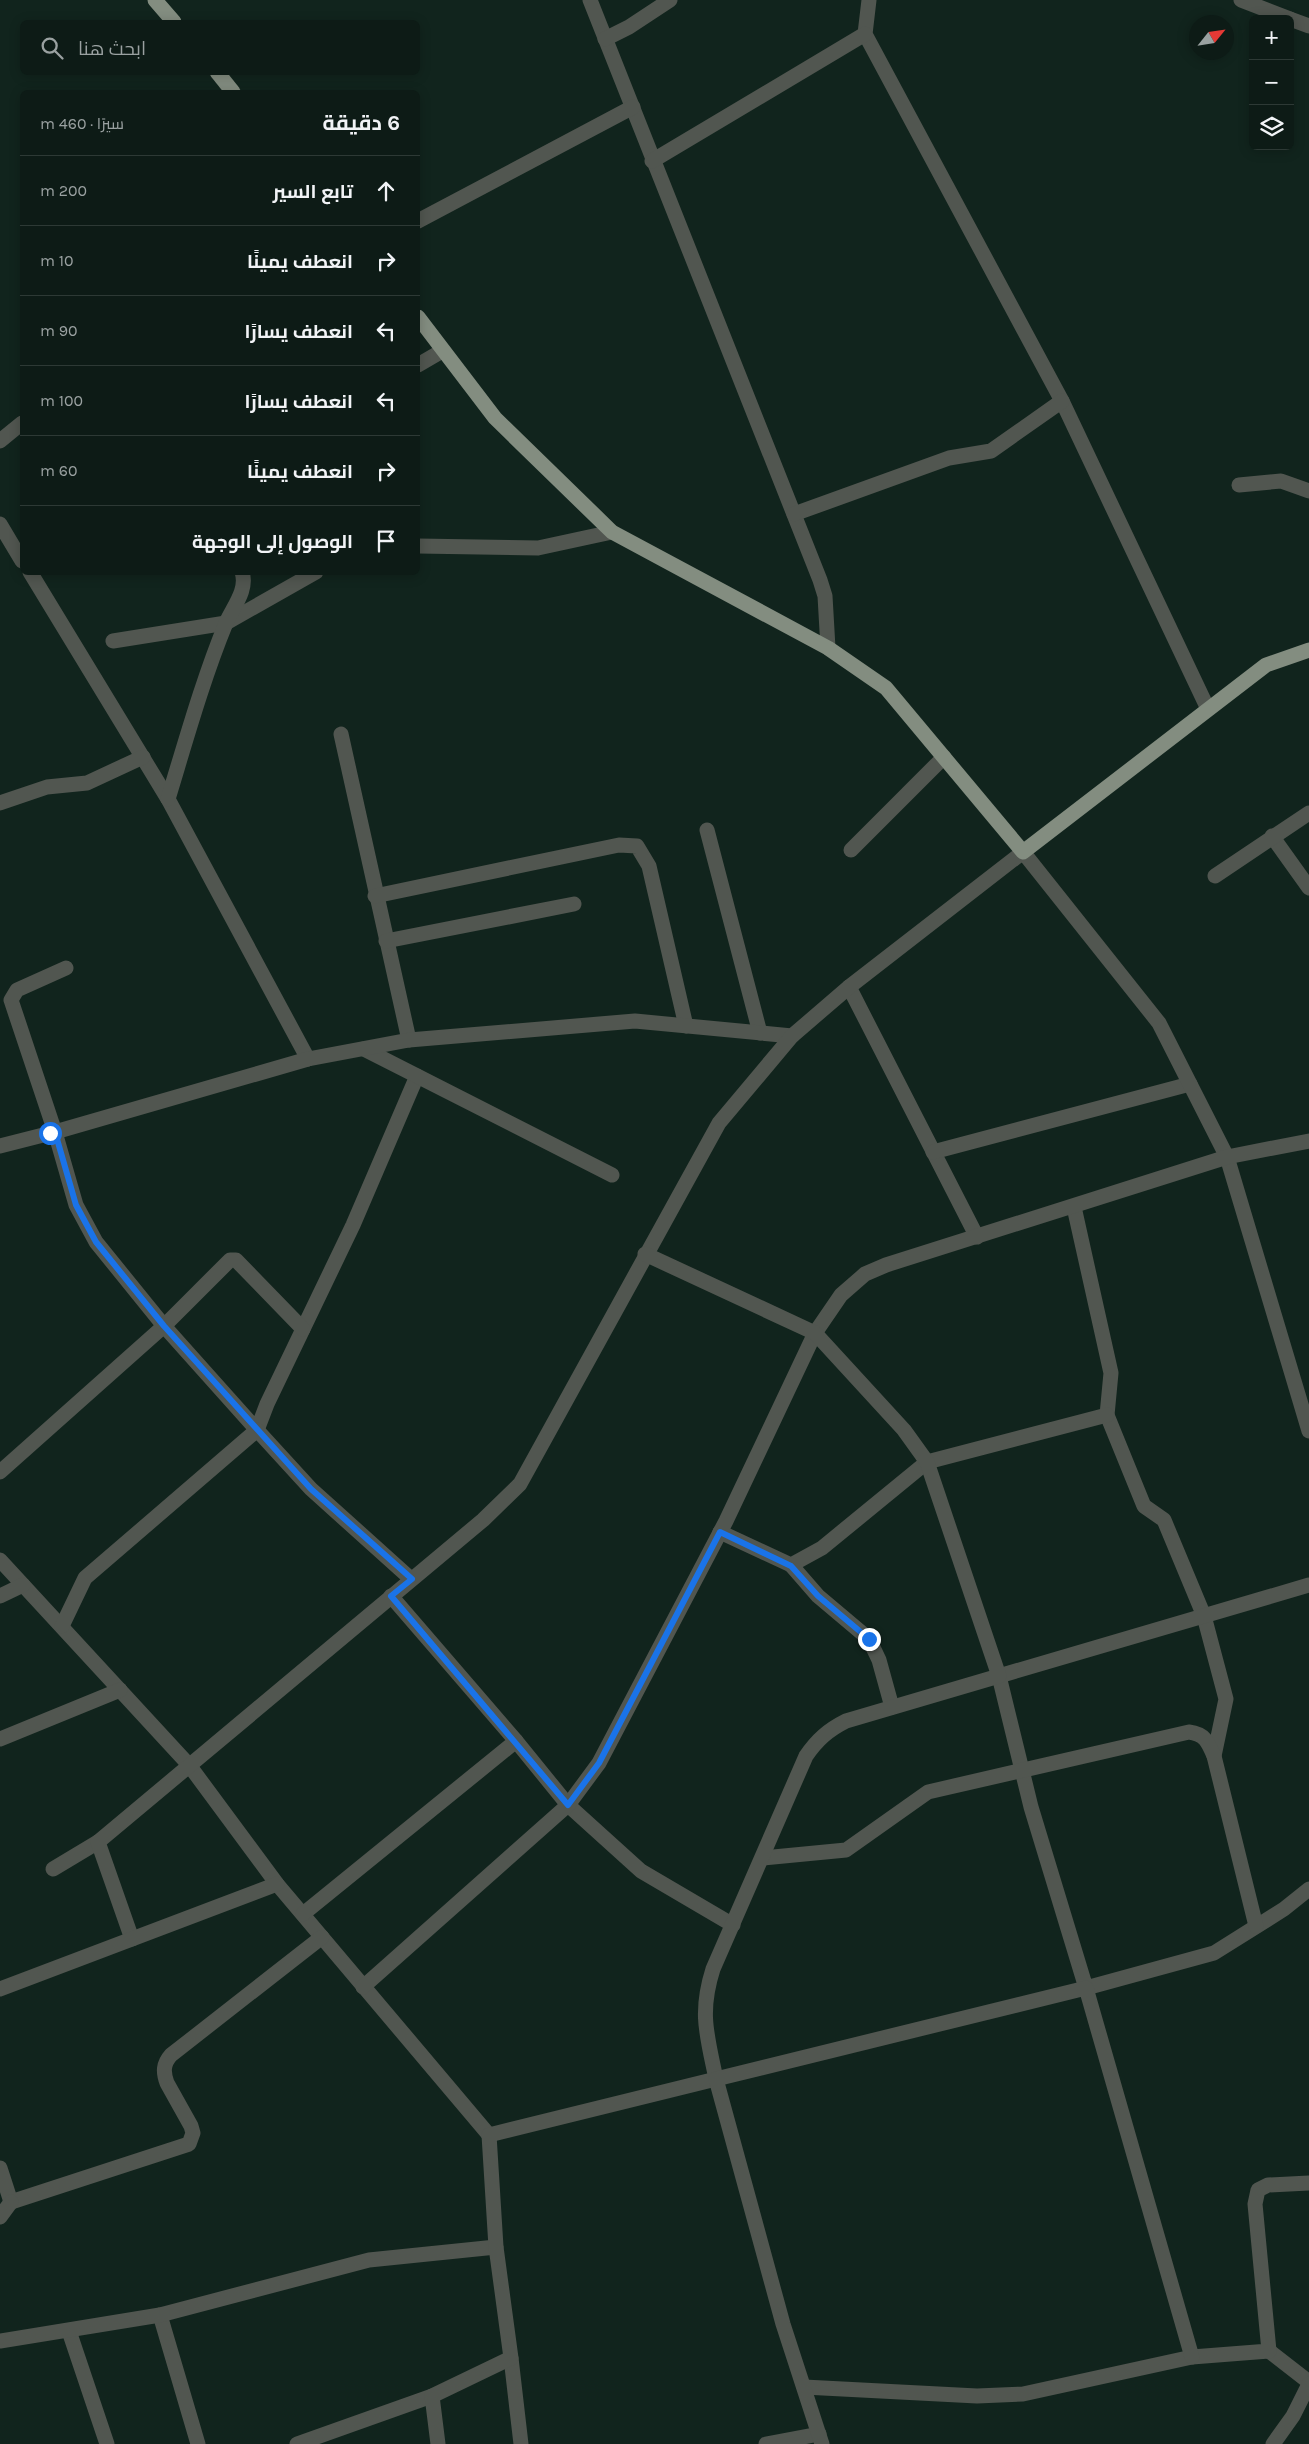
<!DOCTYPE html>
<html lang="ar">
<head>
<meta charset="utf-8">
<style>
  body { margin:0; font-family:Karla,Cairo,sans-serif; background:#16241f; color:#f1f3f6; direction:rtl }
  .controls { position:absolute; right:15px; top:15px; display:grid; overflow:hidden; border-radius:8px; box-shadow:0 2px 12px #0003 }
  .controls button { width:45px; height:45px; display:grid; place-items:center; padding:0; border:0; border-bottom:1px solid #2d3935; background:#0d1b16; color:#f1f3f6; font:25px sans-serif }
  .compass { position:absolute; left:1189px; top:15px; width:45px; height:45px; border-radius:50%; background:#0d1b16; box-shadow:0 2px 12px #0003; rotate:60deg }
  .stop { position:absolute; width:15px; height:15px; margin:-11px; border:4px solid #1a73e8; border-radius:50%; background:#fff }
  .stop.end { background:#1a73e8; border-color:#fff; box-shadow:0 1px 5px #0008 }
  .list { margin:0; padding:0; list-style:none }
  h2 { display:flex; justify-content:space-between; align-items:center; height:65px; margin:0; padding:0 20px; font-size:21px }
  h2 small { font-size:16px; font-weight:400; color:#9aa1a1 }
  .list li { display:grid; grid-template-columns:32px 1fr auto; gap:15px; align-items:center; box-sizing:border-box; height:70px; padding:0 20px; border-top:1px solid #2d3935 }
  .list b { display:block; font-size:19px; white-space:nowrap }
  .list em { font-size:16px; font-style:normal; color:#9aa1a1 }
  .icon { flex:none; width:28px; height:28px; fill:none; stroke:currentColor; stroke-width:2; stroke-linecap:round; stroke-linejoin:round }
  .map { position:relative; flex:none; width:1309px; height:2444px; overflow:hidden; direction:ltr }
  .search { position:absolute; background:#0d1b16; box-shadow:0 2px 12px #0003; left:20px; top:20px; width:400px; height:55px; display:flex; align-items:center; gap:12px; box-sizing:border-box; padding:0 18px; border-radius:8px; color:#9aa1a1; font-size:19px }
  .panel { position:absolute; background:#0d1b16; box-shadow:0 2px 12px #0003; left:20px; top:90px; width:400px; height:485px; border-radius:8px; direction:rtl }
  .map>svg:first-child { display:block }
</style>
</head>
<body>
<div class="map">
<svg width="1309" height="2444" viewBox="0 0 1309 2444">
  <rect width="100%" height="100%" fill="#11241d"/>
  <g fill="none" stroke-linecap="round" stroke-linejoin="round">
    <g stroke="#515650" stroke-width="15">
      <path d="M590 0 820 580 825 596 828 648"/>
      <path d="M869 0 865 34 1062 401 1208 709"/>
      <path d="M1241 0 1290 19"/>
      <path d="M1290 19 1309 26"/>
      <path d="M605 39 629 27 670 0"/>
      <path d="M652 161 865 34"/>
      <path d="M418 221 633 107"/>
      <path d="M418 365 442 351"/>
      <path d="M0 441 22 423"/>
      <path d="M1239 485 1281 481 1309 491"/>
      <path d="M794 514 949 458 991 451 1062 401"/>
      <path d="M0 524 22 561"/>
      <path d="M418 546 538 548 612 532"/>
      <path d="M30 572 168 799 308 1059"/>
      <path d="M113 641 226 623 316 572"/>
      <path d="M341 734 409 1040"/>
      <path d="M168 799C186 740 203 679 226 623 233 607 248 590 242 572"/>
      <path d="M0 803 47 787 87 783 143 757"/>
      <path d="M707 830 760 1033"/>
      <path d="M1272 836 1309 888"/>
      <path d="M851 850 944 757"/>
      <path d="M1215 876 1309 813"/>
      <path d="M375 896 619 845 637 846 649 866 686 1026"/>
      <path d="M386 941 574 904"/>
      <path d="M66 968 17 990 11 1000 55 1132 76 1205 96 1242 164 1326 257 1430 267 1404 353 1225 417 1076"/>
      <path d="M849 987 977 1237"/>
      <path d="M364 1049 612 1175"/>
      <path d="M0 1146 55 1132 308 1059 409 1040 635 1021 792 1036"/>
      <path d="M933 1152 1190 1084"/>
      <path d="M1074 1207 1111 1373 1107 1415 1144 1506 1164 1520 1204 1616 1226 1699 1214 1756"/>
      <path d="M0 1472 164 1326 230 1260H236L303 1329"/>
      <path d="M720 1532 791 1565 822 1548 927 1462 1107 1415"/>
      <path d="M0 1560 189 1765 277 1884 489 2135"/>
      <path d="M791 1565 818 1596 869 1639 879 1660 892 1707"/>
      <path d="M1309 1585 999 1676 1031 1807 1086 1988 1214 1953 1284 1909 1309 1889"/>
      <path d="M0 1596 23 1585"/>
      <path d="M62 1626 85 1578 257 1430 311 1489 411 1579"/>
      <path d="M0 1739 120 1690"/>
      <path d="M516 1741 568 1805 641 1871 733 1925"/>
      <path d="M763 1858 846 1850 928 1792 1189 1732C1205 1734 1208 1742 1214 1756L1256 1926"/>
      <path d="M53 1869 98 1842"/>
      <path d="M303 1914 516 1741 391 1596"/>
      <path d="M132 1939 98 1842 483 1520 520 1484 719 1123 792 1036 849 987 1023 852 1159 1023 1227 1157 1309 1431"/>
      <path d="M363 1987 568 1805 599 1763 726 1521 815 1333 841 1295 865 1274 886 1265 1227 1157 1309 1141"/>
      <path d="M0 1989 277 1884"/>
      <path d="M0 2168 11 2202 189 2144 193 2133 191 2126 167 2083C163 2072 163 2064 171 2055L322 1937"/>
      <path d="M0 2217 11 2202"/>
      <path d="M160 2315 198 2444"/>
      <path d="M69 2331 107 2444"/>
      <path d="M0 2341 160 2315 369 2260 496 2247"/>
      <path d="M1269 2351 1309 2382"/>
      <path d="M511 2358 521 2444"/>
      <path d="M804 2387 977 2396 1023 2394 1192 2357 1269 2351 1255 2204 1258 2190 1268 2185 1309 2183"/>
      <path d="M297 2444 432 2396"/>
      <path d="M438 2444 432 2396 511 2358 496 2247 489 2135 716 2079C707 2035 699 2013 713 1969L806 1756C817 1740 828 1730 846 1721L999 1676 927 1462 904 1430 815 1333 645 1254"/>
      <path d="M766 2444 819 2434"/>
      <path d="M822 2444 783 2324 716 2079 1086 1988 1192 2357"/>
      <path d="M1273 2444 1293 2416 1309 2384"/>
    </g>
    <g stroke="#838d80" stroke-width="15">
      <path d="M155 0 174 22"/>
      <path d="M217 72 233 92"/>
      <path d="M418 317 495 418 612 532 828 648 886 688 1023 852 1266 665 1309 650"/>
    </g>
  </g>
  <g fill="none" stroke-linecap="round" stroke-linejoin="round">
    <path stroke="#1a73e8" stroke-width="6" d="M50 1133 55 1132 76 1205 96 1242 164 1326 311 1489 412 1579 391 1596 568 1805 599 1763 720 1532 791 1566 818 1596 869 1639"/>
  </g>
</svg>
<div class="controls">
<button>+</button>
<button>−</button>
<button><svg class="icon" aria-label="layers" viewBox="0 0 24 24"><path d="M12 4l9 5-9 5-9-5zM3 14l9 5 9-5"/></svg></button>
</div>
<svg class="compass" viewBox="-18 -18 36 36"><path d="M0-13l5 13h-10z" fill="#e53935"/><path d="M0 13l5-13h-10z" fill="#9aa1a1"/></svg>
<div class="stop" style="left:50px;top:1133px"></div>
<div class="stop end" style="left:869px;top:1639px"></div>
<div class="search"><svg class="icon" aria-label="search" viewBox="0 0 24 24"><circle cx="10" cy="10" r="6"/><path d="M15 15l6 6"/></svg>ابحث هنا</div>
<section class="panel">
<h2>6 دقيقة<small>سيرًا · 460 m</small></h2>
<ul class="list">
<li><svg class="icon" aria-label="ahead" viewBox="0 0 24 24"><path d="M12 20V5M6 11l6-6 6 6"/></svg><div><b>تابع السير</b></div><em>200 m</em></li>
<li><svg class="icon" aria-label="right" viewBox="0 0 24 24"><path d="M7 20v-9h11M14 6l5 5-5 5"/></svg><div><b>انعطف يمينًا</b></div><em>10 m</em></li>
<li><svg class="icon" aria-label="left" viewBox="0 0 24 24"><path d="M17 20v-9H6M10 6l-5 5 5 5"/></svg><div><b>انعطف يسارًا</b></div><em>90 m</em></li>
<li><svg class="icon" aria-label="left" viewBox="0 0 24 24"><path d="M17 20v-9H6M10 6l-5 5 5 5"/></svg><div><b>انعطف يسارًا</b></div><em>100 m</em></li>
<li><svg class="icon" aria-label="right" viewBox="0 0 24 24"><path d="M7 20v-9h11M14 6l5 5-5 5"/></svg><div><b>انعطف يمينًا</b></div><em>60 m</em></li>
<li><svg class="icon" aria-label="arrive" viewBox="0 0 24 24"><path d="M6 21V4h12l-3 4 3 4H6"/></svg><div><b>الوصول إلى الوجهة</b></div></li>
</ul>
</section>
</div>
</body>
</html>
